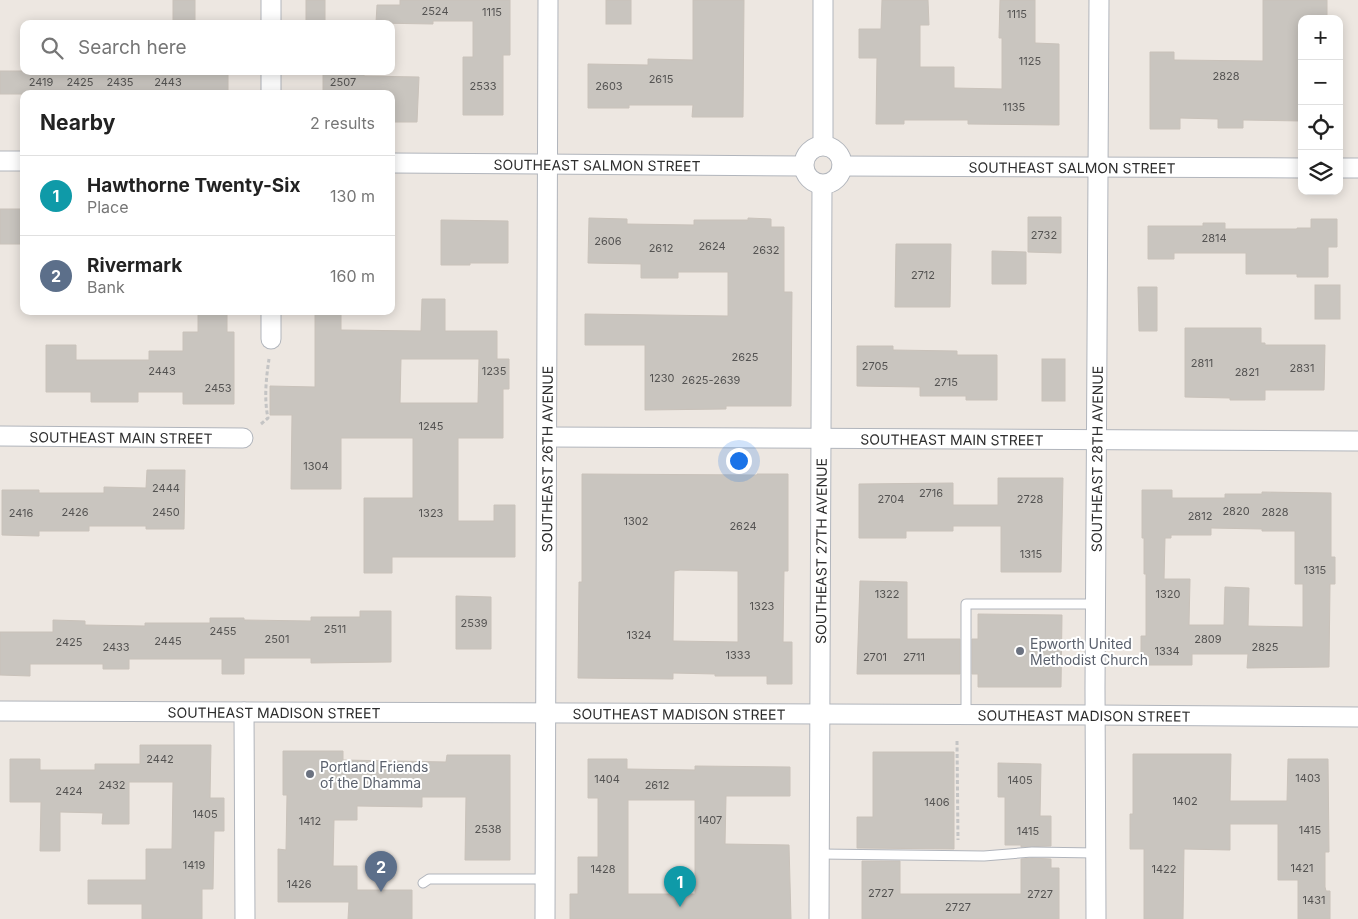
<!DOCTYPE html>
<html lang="en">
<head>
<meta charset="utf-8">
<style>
  body { margin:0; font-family:Inter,sans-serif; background:#f6f6f6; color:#222 }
  .controls { position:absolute; right:15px; top:15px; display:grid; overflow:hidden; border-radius:10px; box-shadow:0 2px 12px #0003 }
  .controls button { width:45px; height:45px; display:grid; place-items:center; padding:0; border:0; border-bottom:1px solid #e0e0e0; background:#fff; color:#222; font:25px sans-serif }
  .you { position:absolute; left:738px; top:460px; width:18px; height:18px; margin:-12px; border:4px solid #fff; border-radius:50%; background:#1a73e8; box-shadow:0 0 0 8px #1a73e833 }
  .badge { display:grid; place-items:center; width:32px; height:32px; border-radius:50%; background:#2563eb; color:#fff; font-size:16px; font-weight:700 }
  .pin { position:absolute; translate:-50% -41px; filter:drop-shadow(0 1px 2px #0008) }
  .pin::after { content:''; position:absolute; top:26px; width:18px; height:15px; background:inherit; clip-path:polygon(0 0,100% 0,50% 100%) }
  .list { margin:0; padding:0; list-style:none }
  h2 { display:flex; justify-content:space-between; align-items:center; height:65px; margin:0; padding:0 20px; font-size:21px }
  h2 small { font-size:16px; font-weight:400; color:#767676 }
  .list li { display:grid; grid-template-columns:32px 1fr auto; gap:15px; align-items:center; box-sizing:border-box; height:80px; padding:0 20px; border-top:1px solid #e0e0e0 }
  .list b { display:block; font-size:19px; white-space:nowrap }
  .list p { margin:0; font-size:16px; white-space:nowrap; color:#767676 }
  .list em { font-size:16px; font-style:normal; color:#767676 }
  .icon { flex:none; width:28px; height:28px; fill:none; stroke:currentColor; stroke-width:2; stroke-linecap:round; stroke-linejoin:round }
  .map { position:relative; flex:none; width:1358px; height:919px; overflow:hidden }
  .search { position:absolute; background:#fff; box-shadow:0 2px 12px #0003; left:20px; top:20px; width:375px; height:55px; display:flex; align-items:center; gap:12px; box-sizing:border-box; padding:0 18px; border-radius:10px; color:#767676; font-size:19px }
  .panel { position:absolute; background:#fff; box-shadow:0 2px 12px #0003; left:20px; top:90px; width:375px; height:225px; border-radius:10px }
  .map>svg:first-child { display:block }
</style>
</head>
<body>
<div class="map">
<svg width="1358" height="919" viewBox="0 0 1358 919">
  <rect width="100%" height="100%" fill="#ede7e1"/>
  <g fill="#c9c5bf" stroke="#c9c2ba" fill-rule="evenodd">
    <rect x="173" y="0" width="22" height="20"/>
    <rect x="306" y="0" width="19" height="22"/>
    <path d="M400 0H510V55H503V115H463V57H473V21H433V24L376 23 377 5H400Z"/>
    <rect x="606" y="0" width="25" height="24"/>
    <path d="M693 0H744L743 117H692L693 105H629V108H588V64L648 65V59L693 60Z"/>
    <path d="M882 0H928L929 25H920V67H954V88L1002 89V38H999L1000 0H1035V43L1059 44V125L968 124V120H904V124H876L877 58H859V29H881Z"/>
    <path d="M1263 0H1327V19H1302V121L1243 120V128H1218V119L1180 118V129H1150V52H1174V60L1263 61Z"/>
    <rect x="0" y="71" width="228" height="23"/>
    <path d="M323 71H364V76L419 77 417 122H391V94H323Z"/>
    <rect x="0" y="209" width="20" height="35"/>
    <path d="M1028 217H1061V253L1028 252Z"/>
    <path d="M589 218 627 219V224L694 225V220H748V218L771 219V227H784V292H792L791 406H726V409L645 410V345H585V314L728 316V272H678V278H641V264L588 263Z"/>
    <path d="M1311 219H1337V247H1328V277H1297V274H1246V253H1174V259H1148V226H1203V223H1225V229H1297V228H1311Z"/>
    <path d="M441 220 508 221V263H470V265H441Z"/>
    <path d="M896 244H951L950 307H895Z"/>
    <path d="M992 251 1026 252V284H992Z"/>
    <rect x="1315" y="285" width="25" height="34"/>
    <path d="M1138 287H1157V331H1139Z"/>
    <path d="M422 299H445V331H497V359H509V389H503V438H458V521H494V505H515V557H392V573H364V498H413V438H341V489H291L292 415H270V386L315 387V311H341V330L421 331ZM401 359H479L478 403H400Z"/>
    <path d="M198 311H227V332H234V404H183V392H138V402H91V392H46V345H76V360H149V351H183V332H198Z"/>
    <path d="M1185 328H1261V343H1265V345H1325L1324 390H1265V400H1230V398L1185 397Z"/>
    <path d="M857 346H893V350L957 351V355H997V400H966V396H920V387L857 386Z"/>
    <rect x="1042" y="359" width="23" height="42"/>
    <path d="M147 470H185L184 529H146V526H89V531H39V536L2 535V490H39V493H104V487L146 488Z"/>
    <path d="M582 474 757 475V474H788V571H784L783 642H792V684H767V676H715V674L673 673V679L578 678 579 582H582ZM680 570 738 571V642L673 641 674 571Z"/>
    <path d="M998 478H1063L1061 572H1001V526H953V531H906V538H859V484L953 483V505H998Z"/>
    <path d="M1142 490H1172V498H1225V494H1262V492L1331 493V557H1335V584H1330L1329 667 1247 668 1248 654H1192V665H1141V636H1146V574H1144V538H1142ZM1211 528 1262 529V531H1295V584H1303V627L1248 626 1249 588 1225 587 1224 625H1189L1190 579H1164L1165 538H1171V535H1211Z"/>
    <path d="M860 581 907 582V639H960V674H857Z"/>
    <path d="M456 596 491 597V649H456Z"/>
    <path d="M360 611H391V662L311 663V658H244V674H222V659H129V669H103V664H30V676L0 675V632H53V620L85 621V625L145 626V623H210V618H244V620L311 621V617H360Z"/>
    <path d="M978 614 1062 615 1061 687H978V674H972V639H978Z"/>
    <path d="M140 745H211L210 798H224V831H214L213 889H202V919H142V904H88V880H146V849H172L173 782H129V824H102L103 813 60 812V851H40L41 802H10V759H40V770H95V764H140Z"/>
    <path d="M283 751H343V760L446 762 447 755H510V860H465L466 797H422V807L357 806V820H334L333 866H357V890H412V919H348L349 902H278V849L286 850 287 795H283Z"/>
    <path d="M873 752H954V849L857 848V817H873Z"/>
    <path d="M1133 754H1231L1230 801H1287L1288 759H1328L1329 852H1325V887L1326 891H1330V919H1298V880H1278V824H1230V850L1184 849 1183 919H1144V849H1130V814H1133Z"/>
    <path d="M588 759H627V769L695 770V766L790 767V796H726L725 844 789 845 791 919H570V894H578V857H598V798H588ZM628 800H695V894H628Z"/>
    <path d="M998 763 1041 764 1040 816H1051V846L1021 847V845H1005V797H998Z"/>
    <path d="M1032 858 1051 859V868H1059V919H862V861H900V894H1021V859Z"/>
  </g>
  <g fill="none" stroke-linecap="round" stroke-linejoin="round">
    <defs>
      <g id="service">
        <path d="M966 715V604H1096"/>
        <path d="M820 854 984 856 1032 852 1096 853"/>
        <path d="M423 883 429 879H545"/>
      </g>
      <g id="minor">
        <path d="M271 24V0"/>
        <path d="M271 94V71"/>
        <path d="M823 145V0"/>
        <circle cx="823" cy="165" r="19"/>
        <path d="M0 161H24"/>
        <path id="s1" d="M391 163 803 166"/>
        <path id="s2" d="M842 166 1302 168"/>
        <path d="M1339 168H1358"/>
        <path d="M271 311V339"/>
        <path id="s3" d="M0 436 243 438"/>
        <path id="s4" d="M547 437 1358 441"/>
        <path id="s5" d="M0 711 1095 715 1358 717"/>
        <path d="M244 712 245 919"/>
        <path id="s6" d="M545 919 548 0"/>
        <path id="s7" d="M819 919 822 185"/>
        <path id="s8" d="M1096 919 1095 689 1099 0"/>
      </g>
    </defs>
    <use href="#service" stroke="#b1b5bc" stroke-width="11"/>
    <use href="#minor" stroke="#b1b5bc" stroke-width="21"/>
    <g stroke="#c4c4c4" stroke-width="3" stroke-dasharray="4 2.5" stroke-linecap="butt">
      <path d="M261 424 268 418C264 399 266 379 269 359"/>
      <path d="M957 741 958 840"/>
    </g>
    <use href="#service" stroke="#fff" stroke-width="9"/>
    <use href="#minor" stroke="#fff" stroke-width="19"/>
  </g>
  <g fill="#6b7280" stroke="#fff" stroke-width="2">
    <circle cx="1020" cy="651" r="5"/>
    <circle cx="310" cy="774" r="5"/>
  </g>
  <g text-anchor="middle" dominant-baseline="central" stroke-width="4" stroke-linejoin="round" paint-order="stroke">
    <g font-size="11" fill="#545352">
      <text x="435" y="11">2524</text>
      <text x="492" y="12">1115</text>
      <text x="1017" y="14">1115</text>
      <text x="1030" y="61">1125</text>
      <text x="1226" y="76">2828</text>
      <text x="661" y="79">2615</text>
      <text x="41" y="82">2419</text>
      <text x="80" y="82">2425</text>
      <text x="120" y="82">2435</text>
      <text x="168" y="82">2443</text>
      <text x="343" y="82">2507</text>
      <text x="483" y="86">2533</text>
      <text x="609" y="86">2603</text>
      <text x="1014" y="107">1135</text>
      <text x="1044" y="235">2732</text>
      <text x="1214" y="238">2814</text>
      <text x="608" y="241">2606</text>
      <text x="712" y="246">2624</text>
      <text x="661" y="248">2612</text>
      <text x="766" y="250">2632</text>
      <text x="923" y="275">2712</text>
      <text x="745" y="357">2625</text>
      <text x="1202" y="363">2811</text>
      <text x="875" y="366">2705</text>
      <text x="1302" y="368">2831</text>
      <text x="162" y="371">2443</text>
      <text x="494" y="371">1235</text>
      <text x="1247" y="372">2821</text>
      <text x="662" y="378">1230</text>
      <text x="711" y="380">2625-2639</text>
      <text x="946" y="382">2715</text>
      <text x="218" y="388">2453</text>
      <text x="431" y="426">1245</text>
      <text x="316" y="466">1304</text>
      <text x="166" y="488">2444</text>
      <text x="931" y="493">2716</text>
      <text x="891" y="499">2704</text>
      <text x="1030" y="499">2728</text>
      <text x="1236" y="511">2820</text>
      <text x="75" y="512">2426</text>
      <text x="166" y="512">2450</text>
      <text x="1275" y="512">2828</text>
      <text x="21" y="513">2416</text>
      <text x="431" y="513">1323</text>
      <text x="1200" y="516">2812</text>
      <text x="636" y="521">1302</text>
      <text x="743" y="526">2624</text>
      <text x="1031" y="554">1315</text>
      <text x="1315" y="570">1315</text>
      <text x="887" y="594">1322</text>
      <text x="1168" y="594">1320</text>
      <text x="762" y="606">1323</text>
      <text x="474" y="623">2539</text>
      <text x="335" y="629">2511</text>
      <text x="223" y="631">2455</text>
      <text x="639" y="635">1324</text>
      <text x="277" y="639">2501</text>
      <text x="1208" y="639">2809</text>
      <text x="168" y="641">2445</text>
      <text x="69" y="642">2425</text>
      <text x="116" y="647">2433</text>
      <text x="1265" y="647">2825</text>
      <text x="1167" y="651">1334</text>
      <text x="738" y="655">1333</text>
      <text x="875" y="657">2701</text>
      <text x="914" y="657">2711</text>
      <text x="160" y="759">2442</text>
      <text x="1308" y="778">1403</text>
      <text x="607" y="779">1404</text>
      <text x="1020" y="780">1405</text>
      <text x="112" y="785">2432</text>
      <text x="657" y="785">2612</text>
      <text x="69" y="791">2424</text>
      <text x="1185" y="801">1402</text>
      <text x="937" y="802">1406</text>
      <text x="205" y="814">1405</text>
      <text x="710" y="820">1407</text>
      <text x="310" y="821">1412</text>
      <text x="488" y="829">2538</text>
      <text x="1310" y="830">1415</text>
      <text x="1028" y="831">1415</text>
      <text x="194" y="865">1419</text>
      <text x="1302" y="868">1421</text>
      <text x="603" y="869">1428</text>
      <text x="1164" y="869">1422</text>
      <text x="299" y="884">1426</text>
      <text x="881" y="893">2727</text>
      <text x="1040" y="894">2727</text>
      <text x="1314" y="900">1431</text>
      <text x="958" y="907">2727</text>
    </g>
    <g font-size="14" fill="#2d2d2d" stroke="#fff">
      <text stroke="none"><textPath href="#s1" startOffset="206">SOUTHEAST SALMON STREET</textPath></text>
      <text stroke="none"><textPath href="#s2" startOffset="230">SOUTHEAST SALMON STREET</textPath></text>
      <text stroke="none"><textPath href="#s3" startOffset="121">SOUTHEAST MAIN STREET</textPath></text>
      <text stroke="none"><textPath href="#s4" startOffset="405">SOUTHEAST MAIN STREET</textPath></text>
      <text stroke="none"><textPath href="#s6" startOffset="460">SOUTHEAST 26TH AVENUE</textPath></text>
      <text stroke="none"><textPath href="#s8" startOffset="460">SOUTHEAST 28TH AVENUE</textPath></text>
      <text stroke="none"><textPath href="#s7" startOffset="368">SOUTHEAST 27TH AVENUE</textPath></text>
      <text stroke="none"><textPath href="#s5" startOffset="274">SOUTHEAST MADISON STREET</textPath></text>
      <text stroke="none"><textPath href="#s5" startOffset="679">SOUTHEAST MADISON STREET</textPath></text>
      <text stroke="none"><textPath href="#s5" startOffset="1084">SOUTHEAST MADISON STREET</textPath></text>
    </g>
    <g font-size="14" fill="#5b616d" stroke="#fff" text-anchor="start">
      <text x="1030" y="643">Epworth United<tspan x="1030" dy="16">Methodist Church</tspan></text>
      <text x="320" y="766">Portland Friends<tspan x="320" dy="16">of the Dhamma</tspan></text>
    </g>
  </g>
</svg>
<div class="controls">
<button>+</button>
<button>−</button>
<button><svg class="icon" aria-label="locate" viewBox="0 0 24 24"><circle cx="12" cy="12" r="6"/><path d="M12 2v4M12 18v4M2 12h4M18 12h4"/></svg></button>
<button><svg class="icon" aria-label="layers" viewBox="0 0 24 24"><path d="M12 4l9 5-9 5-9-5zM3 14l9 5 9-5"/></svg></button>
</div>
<div class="you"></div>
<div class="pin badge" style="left:680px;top:907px;background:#0f9aa8">1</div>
<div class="pin badge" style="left:381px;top:892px;background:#5c6f8a">2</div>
<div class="search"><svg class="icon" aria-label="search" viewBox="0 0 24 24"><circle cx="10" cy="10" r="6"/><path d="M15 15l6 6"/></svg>Search here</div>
<section class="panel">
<h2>Nearby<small>2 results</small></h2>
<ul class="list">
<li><span class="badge" style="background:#0f9aa8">1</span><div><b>Hawthorne Twenty-Six</b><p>Place</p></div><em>130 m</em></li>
<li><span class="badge" style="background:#5c6f8a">2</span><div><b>Rivermark</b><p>Bank</p></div><em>160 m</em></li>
</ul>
</section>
</div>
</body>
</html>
